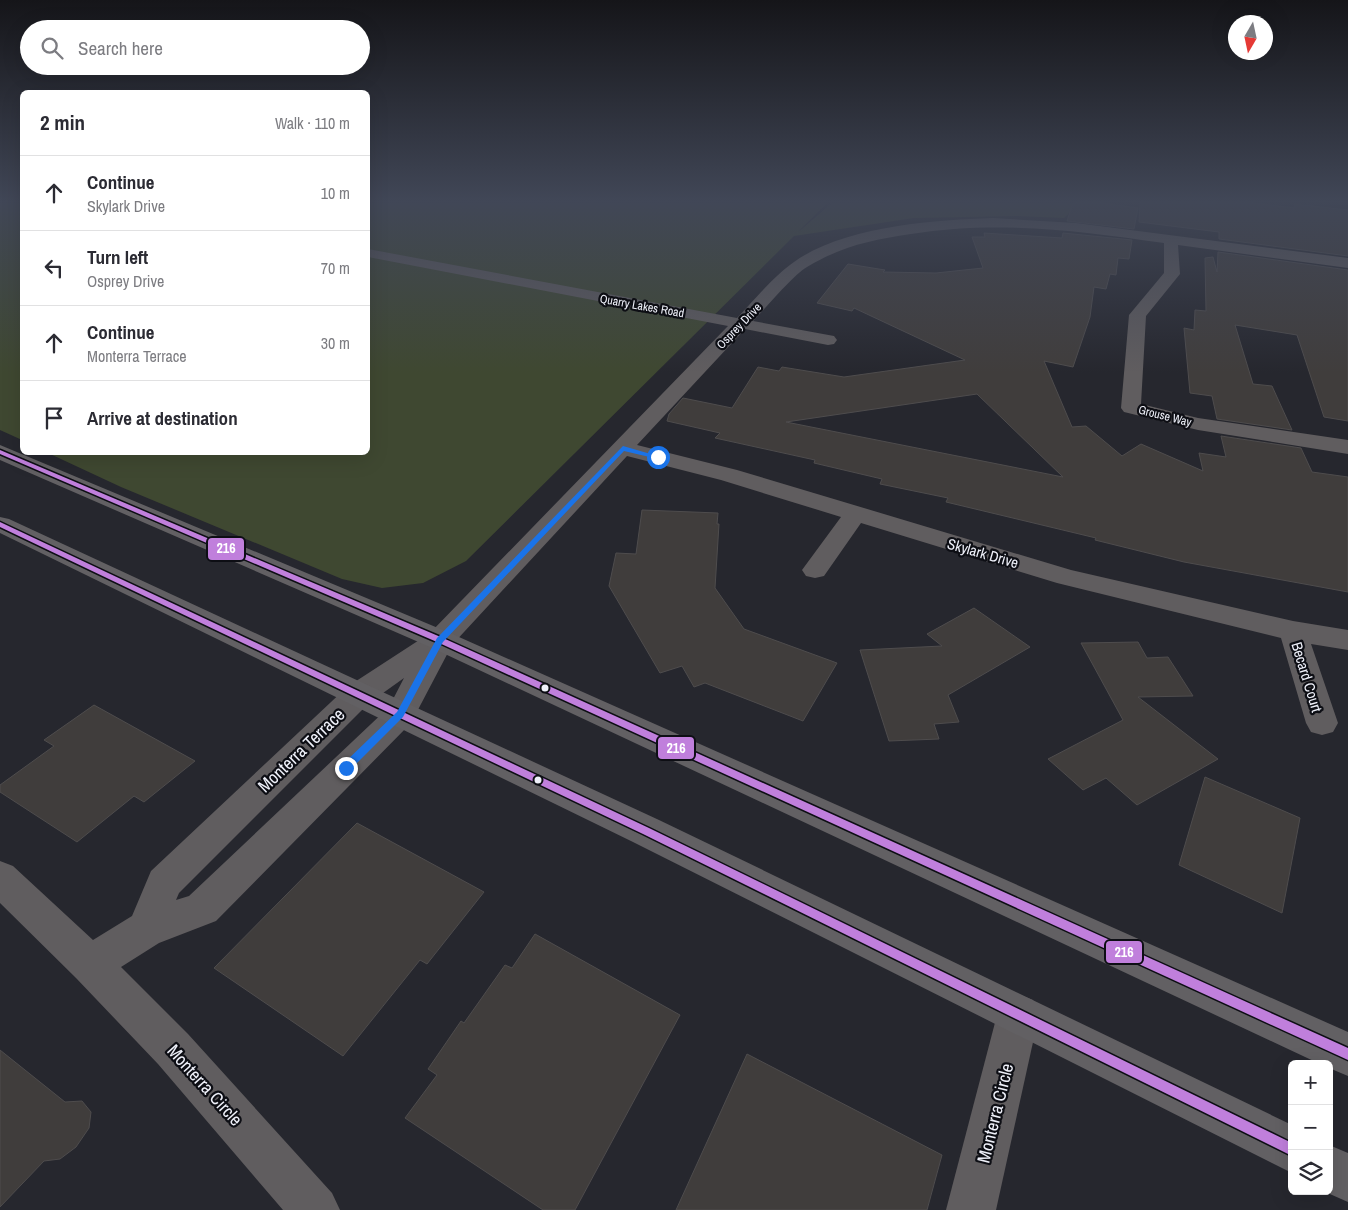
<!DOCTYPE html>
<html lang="en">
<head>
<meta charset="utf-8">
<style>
  body { margin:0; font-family:"Archivo Narrow",sans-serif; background:#f2f2f3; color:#2b2b33 }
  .controls { position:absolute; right:15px; bottom:15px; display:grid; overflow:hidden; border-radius:8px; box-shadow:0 5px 20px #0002 }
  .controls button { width:45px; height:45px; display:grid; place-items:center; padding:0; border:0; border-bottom:1px solid #e1e1e2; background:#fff; color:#2b2b33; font:25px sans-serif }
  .compass { position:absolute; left:1228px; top:15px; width:45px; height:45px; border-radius:50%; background:#fff; box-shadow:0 5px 20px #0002; rotate:189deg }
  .stop { position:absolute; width:15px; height:15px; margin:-11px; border:4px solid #1a73e8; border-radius:50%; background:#fff }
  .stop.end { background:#1a73e8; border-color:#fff; box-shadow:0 1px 5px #0008 }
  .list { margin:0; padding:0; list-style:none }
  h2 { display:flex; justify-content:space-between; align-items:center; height:65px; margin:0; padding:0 20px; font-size:21px }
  h2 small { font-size:16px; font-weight:400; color:#7c7c81 }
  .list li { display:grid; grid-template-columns:32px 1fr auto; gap:15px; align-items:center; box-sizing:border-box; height:75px; padding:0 20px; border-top:1px solid #e1e1e2 }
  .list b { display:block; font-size:19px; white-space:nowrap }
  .list p { margin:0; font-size:16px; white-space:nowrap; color:#7c7c81 }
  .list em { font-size:16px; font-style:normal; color:#7c7c81 }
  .icon { flex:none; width:28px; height:28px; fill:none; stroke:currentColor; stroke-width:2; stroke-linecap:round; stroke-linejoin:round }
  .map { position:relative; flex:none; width:1348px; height:1210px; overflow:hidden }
  .search { position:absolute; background:#fff; box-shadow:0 5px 20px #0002; left:20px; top:20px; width:350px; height:55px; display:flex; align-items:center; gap:12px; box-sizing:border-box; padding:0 18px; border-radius:28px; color:#7c7c81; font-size:19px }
  .panel { position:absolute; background:#fff; box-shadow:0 5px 20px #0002; left:20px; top:90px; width:350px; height:365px; border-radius:8px }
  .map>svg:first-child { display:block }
</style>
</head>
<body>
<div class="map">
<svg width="1348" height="1210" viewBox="0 0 1348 1210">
  <rect width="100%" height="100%" fill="#26272e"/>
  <g fill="#3f4831">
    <path d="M0 203H22V440L0 430Z"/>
    <path d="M368 203H827L798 232 832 203H1080L1064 218 1017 216 914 218 794 236 466 561 423 583 382 588 342 579 121 487 48 453 368 452Z"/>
  </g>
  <g fill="#403d3c" stroke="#4e4c4d" fill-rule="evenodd">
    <path d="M1073 203H1102L1138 208 1134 229 1067 221Z"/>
    <path d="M1140 203H1253L1295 208 1294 204 1348 210V256L1219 239V232L1139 222Z"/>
    <path d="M984 233 1062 238 1063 233 1132 240 1129 259 1118 258 1116 275 1110 274 1106 289 1094 287 1090 317 1073 367 1044 361 1072 427 1086 426 1122 456 1141 444 1203 471 1199 453 1226 457 1221 436 1301 448 1312 472 1348 477V592L1184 562 1095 540 1096 538 946 502 948 498 880 484 882 479 814 463 815 460 715 438 720 433 667 421 669 414 683 398 732 408 758 367 779 371 782 367 844 377 965 360 854 308 852 311 817 303 848 264 885 270 883 272 936 273 983 268 972 237H985ZM977 394 1063 477 786 422Z"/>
    <path d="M1218 252 1348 270V421L1324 417 1297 335 1235 325 1253 384 1272 386 1292 430 1217 419 1212 396 1190 393 1184 328 1194 330 1195 310 1206 311 1205 258 1213 257 1217 272Z"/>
    <path d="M642 510 718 513 717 524H719L715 588 744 629 837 663 803 721 705 683 694 687 682 666 660 673 609 586 616 553 636 554Z"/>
    <path d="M974 608 1030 647 948 695 959 722 934 724 939 739 889 741 860 650 942 646 927 634Z"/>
    <path d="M1138 642 1147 658 1168 657 1193 696 1138 697 1218 759 1137 805 1106 778 1083 790 1048 759 1123 720 1081 643Z"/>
    <path d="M94 705 195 761 144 802 134 796 77 842 0 792V785L54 746 44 740Z"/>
    <path d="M1205 777 1300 818 1282 913 1179 865Z"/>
    <path d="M357 823 484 892 427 964 420 960 343 1056 214 968Z"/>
    <path d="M535 934 680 1015 575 1210H543L405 1118 437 1075 428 1069 461 1021 464 1023 505 965 512 968Z"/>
    <path d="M0 1050 65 1102 82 1101 91 1112 89 1128 76 1147 60 1159 44 1161 0 1207Z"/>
    <path d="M747 1054 942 1155 927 1210H676Z"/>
  </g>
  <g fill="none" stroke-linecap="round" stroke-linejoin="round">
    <g fill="#605d5f" fill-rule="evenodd">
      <path d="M993 218 1076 223 1348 258V268L1178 245 1180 274 1146 316 1141 404 1198 418 1348 440V454L1198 430 1124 412 1121 408 1129 315 1164 273V243C1078 231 998 220 911 234 871 240 842 246 807 267 792 276 767 307 753 321L834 336 837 340 834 344 828 345 745 329 637 445 737 470 1071 570 1293 621 1348 630V650L1311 644 1338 723 1333 732 1322 735 1311 732 1306 723 1281 638 1057 583 861 523 824 576 815 578 806 576 802 570 841 517 721 480 627 456 452 645 411 723 216 921 159 943 121 967 188 1034 332 1193 340 1210H283L158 1064 76 978 0 903V861L13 866 93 940 132 916 151 871 347 687 430 633 728 326 368 257V249L737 318C753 301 776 274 794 262 844 226 934 220 993 218ZM404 678 389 707 189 896 176 900 179 893 369 703Z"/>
      <path d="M1018 994 1033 1000 1039 1015 996 1210H946L997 1015 1003 1000Z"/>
    </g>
    <g fill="#626063" fill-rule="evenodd">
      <path d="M0 445 450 633 1348 1032V1076L1329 1068V1064H1320L430 647 0 460Z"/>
      <path d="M0 517 9 519 659 820 1292 1125V1173L633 842 0 533Z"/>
      <path d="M1329 1145 1348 1153V1202L1323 1191H1329Z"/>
    </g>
    <defs>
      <g id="bus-1">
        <path d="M0 450 443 638 1348 1048V1060L437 642 0 454Z"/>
        <path d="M0 522 649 828 1292 1143V1156L643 834 0 527Z"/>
      </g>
    </defs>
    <use href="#bus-1" stroke="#0d0e14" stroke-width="3"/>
    <use href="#bus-1" fill="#c07fdc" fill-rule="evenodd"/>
  </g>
  <linearGradient id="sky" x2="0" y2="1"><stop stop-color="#151519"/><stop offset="0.54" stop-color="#414757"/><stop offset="1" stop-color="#414757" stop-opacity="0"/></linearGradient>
  <rect width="1348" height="373" fill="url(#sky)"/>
  <path fill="#1a73e8" d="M623 446 661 457 658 459 624 451 443 642 403 717 349 771H342V765L397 712 437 638Z"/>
  <g fill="#eff1fa" stroke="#0d0e14" stroke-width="2">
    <circle cx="545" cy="688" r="4.5"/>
    <circle cx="538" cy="780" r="4.5"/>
  </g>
  <g text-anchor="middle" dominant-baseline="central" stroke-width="4.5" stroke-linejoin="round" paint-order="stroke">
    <g font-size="12" fill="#eff1fa" stroke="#0d0e14">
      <text transform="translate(642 306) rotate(10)">Quarry Lakes Road</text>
      <text transform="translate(739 326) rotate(-46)">Osprey Drive</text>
      <text transform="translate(1165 416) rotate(14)">Grouse Way</text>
    </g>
    <g font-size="15" fill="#eff1fa" stroke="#0d0e14">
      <text transform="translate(983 553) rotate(16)">Skylark Drive</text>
      <text transform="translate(1307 677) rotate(73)">Becard Court</text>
    </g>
    <g font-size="18" fill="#eff1fa" stroke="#0d0e14">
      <text transform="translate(301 750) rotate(-44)">Monterra Terrace</text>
      <text transform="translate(205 1085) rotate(48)">Monterra Circle</text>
      <text transform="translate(995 1113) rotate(-76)">Monterra Circle</text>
    </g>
  </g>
  <g stroke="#0d0e14" stroke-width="2">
    <rect x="207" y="537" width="38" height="24" rx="5" fill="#c07fdc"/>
    <rect x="657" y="736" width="38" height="24" rx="5" fill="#c07fdc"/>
    <rect x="1105" y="940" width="38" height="24" rx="5" fill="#c07fdc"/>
  </g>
  <g font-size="14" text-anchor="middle" font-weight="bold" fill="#fff">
    <text x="226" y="553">216</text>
    <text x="676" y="753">216</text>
    <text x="1124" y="957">216</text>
  </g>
</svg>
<div class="controls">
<button>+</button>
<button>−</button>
<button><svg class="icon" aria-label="layers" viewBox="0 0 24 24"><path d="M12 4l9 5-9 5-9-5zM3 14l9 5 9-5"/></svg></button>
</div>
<svg class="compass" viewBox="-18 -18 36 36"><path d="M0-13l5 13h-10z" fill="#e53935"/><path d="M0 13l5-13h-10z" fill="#7c7c81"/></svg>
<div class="stop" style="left:658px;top:457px"></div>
<div class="stop end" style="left:346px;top:768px"></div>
<div class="search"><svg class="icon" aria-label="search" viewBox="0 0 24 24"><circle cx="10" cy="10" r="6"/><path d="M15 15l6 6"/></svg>Search here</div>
<section class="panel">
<h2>2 min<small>Walk · 110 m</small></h2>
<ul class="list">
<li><svg class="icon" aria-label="ahead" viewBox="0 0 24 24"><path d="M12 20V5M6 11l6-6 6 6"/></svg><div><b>Continue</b><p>Skylark Drive</p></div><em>10 m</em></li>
<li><svg class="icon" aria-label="left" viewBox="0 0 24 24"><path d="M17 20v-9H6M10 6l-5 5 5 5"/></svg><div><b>Turn left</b><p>Osprey Drive</p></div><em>70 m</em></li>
<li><svg class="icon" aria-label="ahead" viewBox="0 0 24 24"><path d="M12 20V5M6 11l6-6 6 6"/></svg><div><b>Continue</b><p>Monterra Terrace</p></div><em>30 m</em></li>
<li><svg class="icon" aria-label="arrive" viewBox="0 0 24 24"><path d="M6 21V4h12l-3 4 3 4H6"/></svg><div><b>Arrive at destination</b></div></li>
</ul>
</section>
</div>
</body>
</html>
